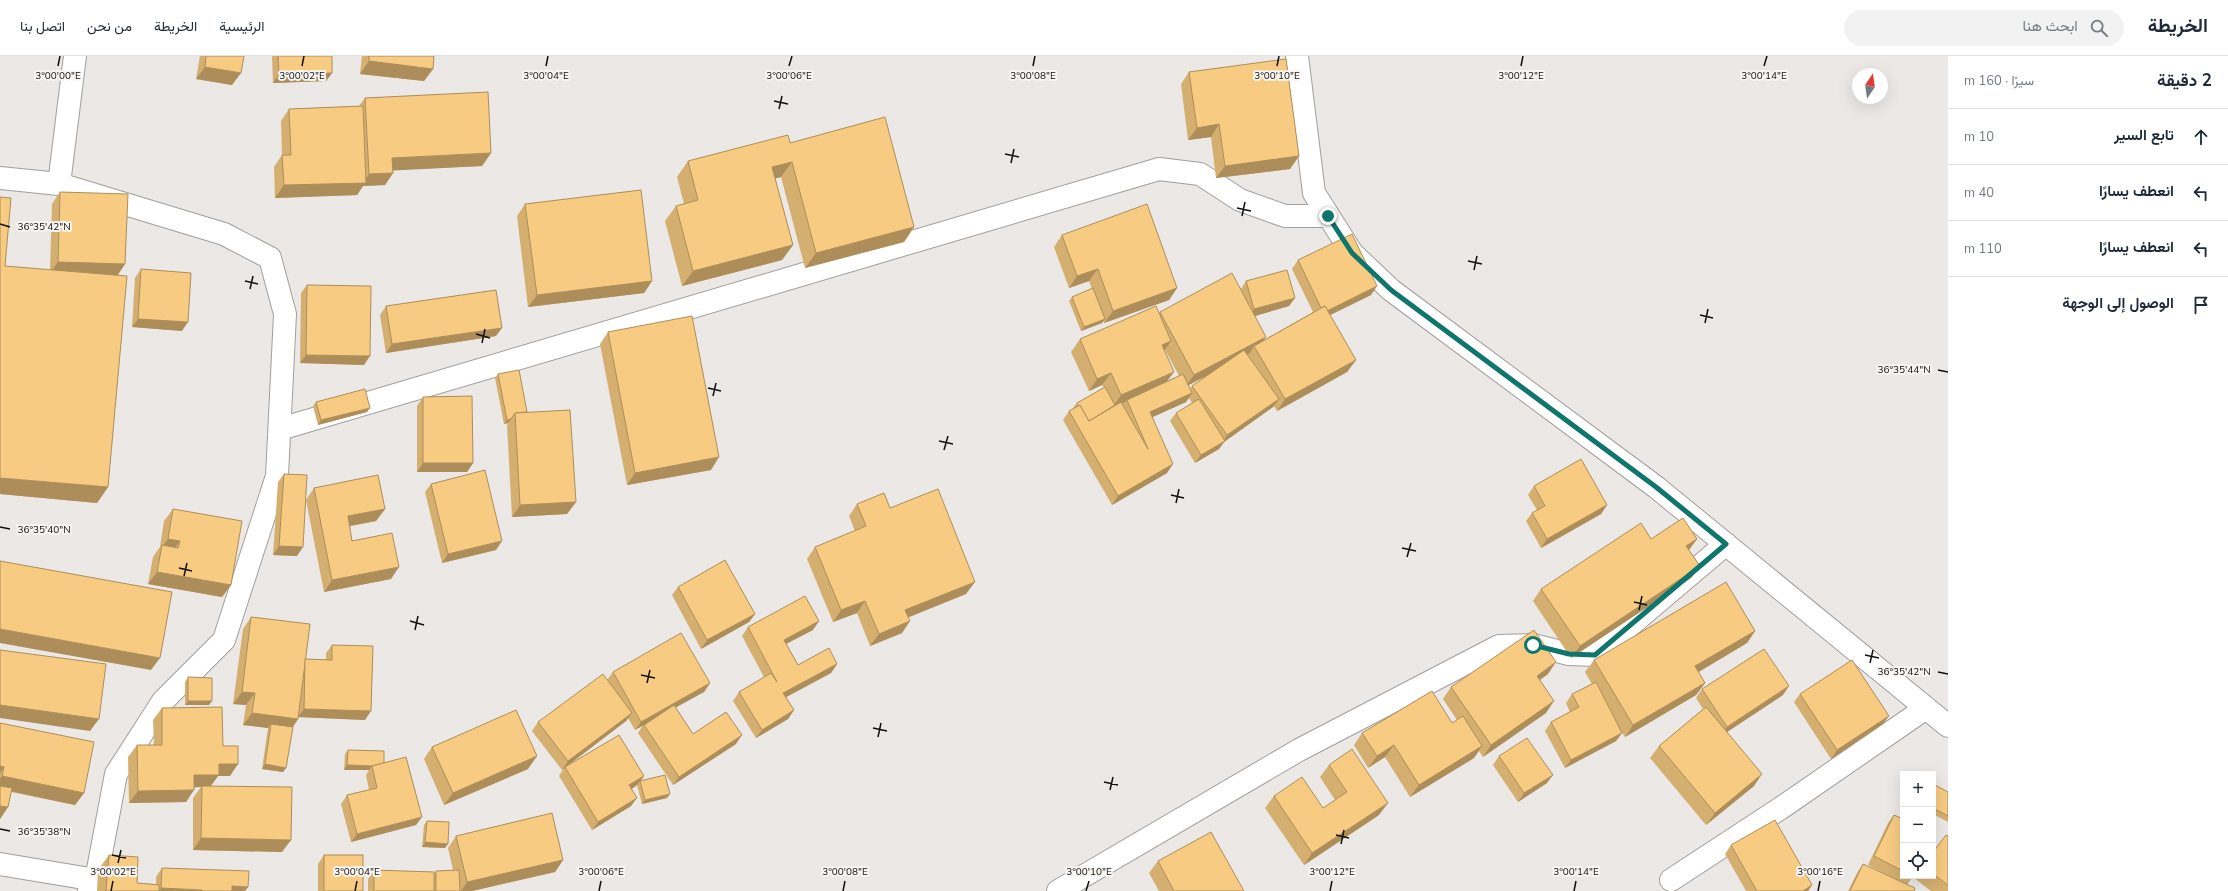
<!DOCTYPE html>
<html lang="ar">
<head>
<meta charset="utf-8">
<style>
  body { margin:0; font-family:"Nunito Sans",Vazirmatn,sans-serif; background:#f2f2f3; color:#1f2937; direction:rtl }
  .controls { position:absolute; right:12px; bottom:12px; display:grid; overflow:hidden; border-radius:0px; box-shadow:0 4px 16px #0002 }
  .controls button { width:36px; height:36px; display:grid; place-items:center; padding:0; border:0; border-bottom:1px solid #e0e1e3; background:#fff; color:#1f2937; font:20px sans-serif }
  .compass { position:absolute; left:1852px; top:12px; width:36px; height:36px; border-radius:50%; background:#fff; box-shadow:0 4px 16px #0002; rotate:13deg }
  .stop { position:absolute; width:12px; height:12px; margin:-9px; border:3px solid #0f766e; border-radius:50%; background:#fff }
  .stop.end { background:#0f766e; border-color:#fff; box-shadow:0 1px 4px #0008 }
  .list { margin:0; padding:0; list-style:none }
  h2 { display:flex; justify-content:space-between; align-items:center; height:52px; margin:0; padding:0 16px; font-size:17px }
  h2 small { font-size:13px; font-weight:400; color:#747a83 }
  .list li { display:grid; grid-template-columns:26px 1fr auto; gap:12px; align-items:center; box-sizing:border-box; height:56px; padding:0 16px; border-top:1px solid #e0e1e3 }
  .list b { display:block; font-size:15px; white-space:nowrap }
  .list em { font-size:13px; font-style:normal; color:#747a83 }
  .icon { flex:none; width:22px; height:22px; fill:none; stroke:currentColor; stroke-width:2; stroke-linecap:round; stroke-linejoin:round }
  .map { position:relative; flex:none; width:1948px; height:835px; overflow:hidden; direction:ltr }
  header { display:flex; align-items:center; gap:24px; box-sizing:border-box; height:56px; padding:0 20px; background:#fff; border-bottom:1px solid #e0e1e3 }
  header strong { font-size:19px }
  nav { display:flex; gap:22px; margin-inline-start:auto; font-size:14px }
  .search { width:280px; height:36px; background:#f2f2f3; display:flex; align-items:center; gap:10px; box-sizing:border-box; padding:0 14px; border-radius:22px; color:#747a83; font-size:15px }
  main { display:flex }
  aside { flex:1; background:#fff }
  .map>svg:first-child { display:block }
</style>
</head>
<body>
<header>
<strong>الخريطة</strong>
<div class="search"><svg class="icon" aria-label="search" viewBox="0 0 24 24"><circle cx="10" cy="10" r="6"/><path d="M15 15l6 6"/></svg>ابحث هنا</div>
<nav><a>الرئيسية</a><a>الخريطة</a><a>من نحن</a><a>اتصل بنا</a></nav>
</header>
<main>
<aside>
<h2>2 دقيقة<small>سيرًا · 160 m</small></h2>
<ul class="list">
<li><svg class="icon" aria-label="ahead" viewBox="0 0 24 24"><path d="M12 20V5M6 11l6-6 6 6"/></svg><div><b>تابع السير</b></div><em>10 m</em></li>
<li><svg class="icon" aria-label="left" viewBox="0 0 24 24"><path d="M17 20v-9H6M10 6l-5 5 5 5"/></svg><div><b>انعطف يسارًا</b></div><em>40 m</em></li>
<li><svg class="icon" aria-label="left" viewBox="0 0 24 24"><path d="M17 20v-9H6M10 6l-5 5 5 5"/></svg><div><b>انعطف يسارًا</b></div><em>110 m</em></li>
<li><svg class="icon" aria-label="arrive" viewBox="0 0 24 24"><path d="M6 21V4h12l-3 4 3 4H6"/></svg><div><b>الوصول إلى الوجهة</b></div></li>
</ul>
</aside>
<div class="map">
<svg width="1948" height="835" viewBox="0 0 1948 835">
  <rect width="100%" height="100%" fill="#ebe8e5"/>
  <g fill="none" stroke-linecap="round" stroke-linejoin="round">
    <defs>
      <g id="minor">
        <path d="M1297 0 1314 137 1352 197 1391 234 1656 431 1948 670"/>
        <path d="M0 122 59 128 224 178 270 202 285 258 277 420 224 584 163 645 116 718 96 824 89 835"/>
        <path d="M59 128 75 0"/>
        <path d="M280 373 1159 113 1200 118 1240 144 1285 160H1328"/>
        <path d="M0 808 96 824"/>
        <path d="M1671 824 1781 752 1926 652"/>
        <path d="M1058 835 1299 694 1499 590 1533 589 1569 598 1595 599 1726 488"/>
      </g>
    </defs>
    <use href="#minor" stroke="#a19e9c" stroke-width="24"/>
    <use href="#minor" stroke="#fff" stroke-width="22"/>
  </g>
  <g fill="#d4af70" fill-rule="evenodd">
    <path d="M200 0H244L232 29 196 23Z"/>
    <path d="M272 0H332V17L326 25 273 27Z"/>
    <path d="M362 0H434L433 13 424 25 360 18Z"/>
    <path d="M1189 16 1299 100 1290 113 1216 122 1211 81 1188 84 1181 28Z"/>
    <path d="M365 42 491 97 482 110 393 114V117L385 129 363 130 357 139 275 142 274 111 282 99 281 65 289 53 359 50Z"/>
    <path d="M790 87 914 171 904 186 805 212 781 121 775 122 793 189 782 204 682 230 665 165 676 150 684 148 677 121 688 105Z"/>
    <path d="M60 136 125 208 117 220 108 431 97 447 0 438V141L5 210 50 214 52 148Z"/>
    <path d="M525 148 652 225 644 237 528 251 517 160Z"/>
    <path d="M1062 179 1177 232 1169 244 1104 267V265L1102 267 1081 275 1069 245 1072 241 1092 233 1089 225 1069 232 1054 191Z"/>
    <path d="M1298 204 1371 239 1330 259 1356 304 1347 316 1277 355 1274 350 1224 386 1219 393 1195 407 1170 365 1176 357 1192 347 1189 342 1186 346 1152 361 1167 417 1112 449 1063 364 1069 355 1074 352H1073L1077 347 1104 332 1102 329 1089 335 1071 296 1080 283 1159 257 1160 256 1241 233 1246 225 1289 250 1255 260 1262 285 1313 256 1292 213ZM1165 294 1179 320 1167 325 1165 295ZM1212 317 1192 330 1190 333 1189 329Z"/>
    <path d="M141 213 182 275 132 271 135 222Z"/>
    <path d="M307 229 364 309 300 307 301 237Z"/>
    <path d="M386 250 496 280 386 297 380 259Z"/>
    <path d="M608 276 711 414 627 429 600 288Z"/>
    <path d="M498 318 527 356 576 446 567 458 512 461 507 369 508 367 504 368 495 322Z"/>
    <path d="M423 341 473 407 467 416H417V350Z"/>
    <path d="M316 346 367 356 318 369 313 350Z"/>
    <path d="M284 418 297 500 273 499 278 426Z"/>
    <path d="M431 428 496 494 442 507 425 436Z"/>
    <path d="M1534 430 1607 449 1601 458 1541 492 1526 465 1532 457 1537 454 1528 439Z"/>
    <path d="M314 432 385 453 376 465 350 470 352 485 391 523 324 536 306 444Z"/>
    <path d="M857 448 890 452 966 538 908 561 902 577 870 590 857 557 833 566 807 503 815 491 855 475 849 460Z"/>
    <path d="M173 453 231 529 222 541 148 528 153 501 160 491 164 465Z"/>
    <path d="M1651 483H1697L1689 494 1700 510 1691 522 1571 602 1533 545 1541 533Z"/>
    <path d="M678 531 755 558 749 566 701 593 672 539Z"/>
    <path d="M251 561 306 603 326 604V597L332 589 365 664 298 661V663L293 671 286 712 283 716 262 713 268 672 243 669 246 649 233 648 243 573Z"/>
    <path d="M748 571 813 574 786 588 798 609 837 608 831 617 786 641 794 654 788 663 756 682 733 645 739 636 764 621 742 580Z"/>
    <path d="M1755 575 1747 587 1698 616 1705 627 1696 639 1625 681 1622 677 1616 685 1565 712 1545 675 1551 666 1570 656 1566 647 1572 638 1592 628 1585 616 1594 604Z"/>
    <path d="M613 616 710 627 704 636 675 651 693 678 736 688 673 729 638 677 643 669 635 674 628 662 626 665 568 709 644 720 641 725 667 742 642 748 637 729 632 733 631 750 592 774 559 720 564 712 562 714 532 675 538 666 607 624Z"/>
    <path d="M1548 618 1540 624 1546 657 1483 701 1479 695 1474 702 1410 741 1385 701 1368 712 1354 689 1362 677 1452 667 1457 664 1443 643 1451 631Z"/>
    <path d="M188 621 209 649H185V626Z"/>
    <path d="M1702 633 1783 639 1727 676 1754 730 1706 769 1650 702 1659 690 1703 653 1696 642Z"/>
    <path d="M1800 638 1883 668 1831 703 1794 646Z"/>
    <path d="M162 652 223 690 230 720H218L211 730 282 796 193 794V742L201 731H194L186 746 129 747 128 701 137 689H154L153 664Z"/>
    <path d="M0 667 84 737 75 749 11 736 8 751 0 763Z"/>
    <path d="M432 691 528 713 444 749 424 703Z"/>
    <path d="M348 694 384 707 416 769 351 786 341 748 347 739 369 734 366 719 369 714H344L345 698Z"/>
    <path d="M1499 700 1547 727 1518 746 1493 709Z"/>
    <path d="M1329 709 1379 759 1304 809 1265 752 1274 740 1323 752 1335 744 1320 721Z"/>
    <path d="M1935 729 1948 736V766L1933 758V732Z"/>
    <path d="M1894 759 1903 763V820H1913L1907 829 1914 835H1848L1857 817 1863 808 1903 827 1868 809 1888 767Z"/>
    <path d="M427 765 445 792 422 791 424 769Z"/>
    <path d="M456 780 563 804 555 816 472 835H368V823L374 814 434 817 436 815 453 814 448 792Z"/>
    <path d="M1948 780V835H1931L1914 822 1915 820H1933V796Z"/>
    <path d="M1731 789 1812 829 1808 835H1746L1725 798Z"/>
    <path d="M109 799 137 827 156 828V821L162 812 248 831 245 835H97L98 814Z"/>
    <path d="M324 799 363 835H318V808Z"/>
    <path d="M1158 805 1244 835H1159L1149 817Z"/>
  </g>
  <g fill="#ad8e5b">
    <path d="M369 5 433 13 424 25 360 18Z"/>
    <path d="M205 11 241 17 232 29 196 23Z"/>
    <path d="M332 17 326 25 273 27 279 18Z"/>
    <path d="M1219 68 1211 81 1188 84 1197 72Z"/>
    <path d="M491 97 482 110 384 115 392 102Z"/>
    <path d="M1299 100 1290 113 1216 122 1225 110Z"/>
    <path d="M792 106 781 121 761 126 772 111Z"/>
    <path d="M393 117 385 129 363 130 357 139 275 142 284 129 363 127 369 118Z"/>
    <path d="M914 171 904 186 805 212 816 197Z"/>
    <path d="M793 189 782 204 682 230 693 215Z"/>
    <path d="M58 206 125 208 117 220 49 218Z"/>
    <path d="M1098 213 1089 225 1069 232 1077 220Z"/>
    <path d="M652 225 644 237 528 251 537 239Z"/>
    <path d="M1377 230 1371 239 1318 265 1324 256Z"/>
    <path d="M1177 232 1169 244 1104 267 1113 255Z"/>
    <path d="M1295 242 1289 250 1248 262 1254 253Z"/>
    <path d="M138 263 188 266 182 275 132 271Z"/>
    <path d="M1105 263 1102 267 1081 275 1084 271Z"/>
    <path d="M502 272 496 280 386 297 392 288Z"/>
    <path d="M1266 281 1257 293 1254 290 1250 297 1185 331 1194 319Z"/>
    <path d="M1171 285 1163 297 1162 289Z"/>
    <path d="M306 299 370 300 364 309 300 307Z"/>
    <path d="M1356 304 1347 316 1277 355 1285 343Z"/>
    <path d="M1174 316 1165 328 1127 344 1125 346 1113 351 1121 339Z"/>
    <path d="M1111 317 1102 329 1089 335 1097 323Z"/>
    <path d="M1192 337 1186 346 1144 365 1150 356Z"/>
    <path d="M1279 343 1273 351 1224 386 1219 393 1195 407 1201 399 1223 386 1227 379Z"/>
    <path d="M370 352 367 356 318 369 321 364Z"/>
    <path d="M511 363 508 367 504 368 507 364Z"/>
    <path d="M719 401 711 414 627 429 635 417Z"/>
    <path d="M423 407H473L467 416H417Z"/>
    <path d="M1173 408 1167 417 1112 449 1118 440Z"/>
    <path d="M0 422 108 431 97 447 0 438Z"/>
    <path d="M576 446 567 458 512 461 520 449Z"/>
    <path d="M1607 449 1601 458 1541 492 1547 483Z"/>
    <path d="M385 453 376 465 339 472 348 460Z"/>
    <path d="M168 483 180 485 171 497 161 492Z"/>
    <path d="M1697 483 1688 495 1686 490Z"/>
    <path d="M502 485 496 494 442 507 448 498Z"/>
    <path d="M279 490 303 491 297 500 273 499Z"/>
    <path d="M1700 510 1691 522 1571 602 1580 590Z"/>
    <path d="M399 511 391 523 324 536 332 524Z"/>
    <path d="M157 516 231 529 222 541 148 528Z"/>
    <path d="M975 526 966 538 897 566 905 554Z"/>
    <path d="M865 545 857 557 833 566 841 554Z"/>
    <path d="M755 558 749 566 701 593 707 584Z"/>
    <path d="M819 565 813 574 778 592 784 584Z"/>
    <path d="M910 565 902 577 870 590 879 578Z"/>
    <path d="M0 573 160 602 151 614 0 587Z"/>
    <path d="M1755 575 1747 587 1687 623 1695 610Z"/>
    <path d="M1556 606 1548 618 1528 632 1537 620Z"/>
    <path d="M837 608 831 617 777 646 783 637Z"/>
    <path d="M710 627 704 636 635 674 641 666Z"/>
    <path d="M1705 627 1696 639 1625 681 1633 669Z"/>
    <path d="M1789 630 1783 639 1721 680 1727 671Z"/>
    <path d="M242 636 255 637 246 649 233 648Z"/>
    <path d="M188 645H212L209 649H185Z"/>
    <path d="M1554 645 1546 657 1483 701 1491 689Z"/>
    <path d="M0 649 99 663 90 675 0 662Z"/>
    <path d="M304 653 371 655 365 664 298 661Z"/>
    <path d="M794 654 788 663 756 682 762 674Z"/>
    <path d="M252 657 298 663 290 675 271 668 268 672 243 669Z"/>
    <path d="M632 657 626 665 562 714 568 705Z"/>
    <path d="M1889 660 1883 668 1831 703 1837 694Z"/>
    <path d="M1622 677 1616 685 1565 712 1571 704Z"/>
    <path d="M742 679 736 688 673 729 679 721Z"/>
    <path d="M1394 689 1385 701 1368 712 1377 700Z"/>
    <path d="M1482 690 1474 702 1410 741 1419 729Z"/>
    <path d="M537 700 528 713 444 749 453 737Z"/>
    <path d="M219 708H238L230 720H218L210 731 202 730 201 731 185 732 194 719Z"/>
    <path d="M265 708 286 712 283 716 262 713Z"/>
    <path d="M347 709 384 710H372L369 714H344Z"/>
    <path d="M0 710 4 711 0 717Z"/>
    <path d="M1762 718 1754 730 1706 769 1715 757Z"/>
    <path d="M1553 719 1547 727 1518 746 1524 737Z"/>
    <path d="M2 720 84 737 75 749 0 733V723Z"/>
    <path d="M644 720 637 729 624 738 629 729Z"/>
    <path d="M194 734 186 746 129 747 138 735Z"/>
    <path d="M670 738 667 742 642 748 645 744Z"/>
    <path d="M637 742 631 750 592 774 598 766Z"/>
    <path d="M1388 747 1379 759 1304 809 1312 797Z"/>
    <path d="M0 750 8 751 0 763Z"/>
    <path d="M422 761 416 769 351 786 357 778Z"/>
    <path d="M201 782 291 784 282 796 193 794Z"/>
    <path d="M425 786 448 788 445 792 422 791Z"/>
    <path d="M563 804 555 816 472 835H461L467 826Z"/>
    <path d="M1812 829 1808 835H1803Z"/>
    <path d="M232 830 248 831 245 835H229Z"/>
    <path d="M161 832 202 834 201 835H159Z"/>
  </g>
  <g fill="#f7cb82" stroke="#ad8e5b">
    <path d="M206 0H244L241 17 205 11Z"/>
    <path d="M278 0H332V17L279 18Z"/>
    <path d="M369 0H434L433 13 369 5Z"/>
    <path d="M1286 3 1299 100 1225 110 1219 68 1197 72 1189 16Z"/>
    <path d="M488 36 491 97 392 102 393 117 369 118 365 42Z"/>
    <path d="M363 50 366 127 284 129 282 99H291L289 53Z"/>
    <path d="M885 61 914 171 816 197 792 106 772 111 793 189 693 215 676 150 698 144 688 105 788 79 790 87Z"/>
    <path d="M641 134 652 225 537 239 525 148Z"/>
    <path d="M60 136 128 138 125 208 58 206Z"/>
    <path d="M0 141 11 142 5 210 127 220 108 431 0 422Z"/>
    <path d="M1147 148 1177 232 1113 255 1098 213 1077 220 1062 179Z"/>
    <path d="M1352 178 1377 230 1327 255 1325 250 1321 252 1298 204Z"/>
    <path d="M141 213 191 217 188 266 138 263Z"/>
    <path d="M1287 214 1295 242 1254 253 1246 225Z"/>
    <path d="M1232 217 1266 281 1194 319 1160 256Z"/>
    <path d="M307 229 371 230 370 300 306 299Z"/>
    <path d="M1093 232 1105 263 1084 271 1072 241Z"/>
    <path d="M496 234 502 272 392 288 386 250Z"/>
    <path d="M1156 250 1171 285 1162 289 1174 316 1121 339 1111 317 1097 323 1080 283Z"/>
    <path d="M1325 250 1356 304 1285 343 1254 290Z"/>
    <path d="M692 260 719 401 635 417 608 276Z"/>
    <path d="M1244 294 1279 343 1227 379 1192 330Z"/>
    <path d="M519 314 527 356 515 357 511 363 507 364 498 318Z"/>
    <path d="M1183 318 1192 337 1150 356 1173 408 1118 440 1069 355 1080 349 1089 365 1121 346 1148 393 1127 344Z"/>
    <path d="M1105 331 1115 349 1089 365 1080 349 1078 350 1077 347Z"/>
    <path d="M365 333 370 352 321 364 316 346Z"/>
    <path d="M472 340 473 407H423V341Z"/>
    <path d="M1199 343 1225 385 1201 399 1176 357Z"/>
    <path d="M570 354 576 446 520 449 515 357Z"/>
    <path d="M1581 403 1607 449 1547 483 1532 457 1545 450 1534 430Z"/>
    <path d="M485 414 502 485 448 498 431 428Z"/>
    <path d="M284 418 307 419 303 491 279 490Z"/>
    <path d="M378 419 385 453 348 460 352 485 392 477 399 511 332 524 314 432Z"/>
    <path d="M938 433 975 526 905 554 910 565 879 578 865 545 841 554 815 491 866 470 857 448 884 437 890 452Z"/>
    <path d="M173 453 242 465 231 529 157 516 162 489 178 492 180 485 168 483Z"/>
    <path d="M1683 462 1697 483 1686 490 1700 510 1580 590 1541 533 1641 467 1651 483Z"/>
    <path d="M725 504 755 558 707 584 678 531Z"/>
    <path d="M0 505 172 536 160 602 0 573Z"/>
    <path d="M1726 526 1755 575 1695 610 1705 627 1633 669 1594 604Z"/>
    <path d="M805 540 819 565 784 584 798 609 829 592 837 608 783 637 794 654 762 674 739 636 771 617 777 626 748 571Z"/>
    <path d="M251 561 310 568 298 663 252 657 255 637 242 636Z"/>
    <path d="M1534 574 1556 606 1537 620 1554 645 1491 689 1451 631Z"/>
    <path d="M681 577 710 627 641 666 613 616Z"/>
    <path d="M332 589 373 590 371 655 304 653 305 603 332 604Z"/>
    <path d="M1764 593 1789 630 1727 671 1702 633Z"/>
    <path d="M0 594 106 608 99 663 0 649Z"/>
    <path d="M1852 604 1889 660 1837 694 1800 638Z"/>
    <path d="M603 618 632 657 568 705 538 666Z"/>
    <path d="M188 621 212 622V645H188Z"/>
    <path d="M1596 626 1622 677 1571 704 1551 666 1579 651 1572 638Z"/>
    <path d="M1432 635 1452 667 1463 660 1482 690 1419 729 1394 689 1377 700 1362 677Z"/>
    <path d="M674 649 693 678 726 656 742 679 679 721 644 669Z"/>
    <path d="M222 651 223 690H238V708H219V719H194V734L138 735 137 689H162V652Z"/>
    <path d="M1706 651 1762 718 1715 757 1659 690Z"/>
    <path d="M516 654 537 700 453 737 432 691Z"/>
    <path d="M0 667 94 686 84 737 2 720 4 711 0 710Z"/>
    <path d="M271 668 293 671 286 712 265 708Z"/>
    <path d="M619 679 644 720 629 729 637 742 598 766 565 711Z"/>
    <path d="M1527 682 1553 719 1524 737 1499 700Z"/>
    <path d="M1352 693 1388 747 1312 797 1274 740 1302 721 1323 752 1347 736 1329 709Z"/>
    <path d="M348 694 384 695V707L372 710 347 709Z"/>
    <path d="M406 701 422 761 357 778 347 739 377 732 372 710Z"/>
    <path d="M665 719 670 738 645 744 640 725Z"/>
    <path d="M1935 729 1948 736V760L1933 752V733Z"/>
    <path d="M0 730 12 732 8 751 0 750Z"/>
    <path d="M202 730 292 731 291 784 201 782Z"/>
    <path d="M552 757 563 804 467 826 456 780Z"/>
    <path d="M1894 759 1903 763V815L1874 800Z"/>
    <path d="M1775 764 1812 829 1803 835H1757L1731 789Z"/>
    <path d="M427 765 449 766 448 788 425 786Z"/>
    <path d="M1211 776 1244 835H1174L1158 805Z"/>
    <path d="M1946 779 1948 780V829L1933 818V796Z"/>
    <path d="M109 799 138 801 137 827 159 829V835H106Z"/>
    <rect x="324" y="799" width="39" height="36"/>
    <path d="M1863 808 1915 832 1914 835H1850Z"/>
    <path d="M162 812 249 815 248 831 232 830V835H202V834L161 832Z"/>
    <path d="M374 814 434 816V835H374Z"/>
    <path d="M459 814 460 835H436V815Z"/>
  </g>
  <g fill="none" stroke-linecap="round" stroke-linejoin="round">
    <path stroke="#0f766e" stroke-width="5" d="M1328 160 1352 197 1391 234 1656 431 1726 488 1595 599 1569 598 1533 589"/>
  </g>
  <path fill="none" stroke="#11100f" stroke-width="1.5" d="M58 10 60 0M302 10 304 0M546 10 548 0M789 10 792 0M1033 10 1035 0M1277 10 1279 0M1521 10 1523 0M1764 10 1767 0M774 45 788 48M779 53 782 40M1005 98 1019 101M1011 107 1014 93M1237 152 1251 155M1242 160 1245 146M0 168 10 171M1468 205 1482 208M1474 214 1477 200M245 225 258 228M250 233 253 220M1700 259 1713 262M1705 267 1708 253M476 278 490 282M482 287 485 273M1938 314 1948 316M708 332 721 335M713 340 716 327M939 385 953 388M944 394 948 380M1171 439 1184 442M1176 447 1179 433M0 471 10 473M1402 492 1416 495M1407 501 1411 487M179 512 192 515M184 520 187 507M1634 546 1647 549M1639 554 1642 540M410 565 424 569M415 574 418 560M1865 599 1879 602M1870 607 1873 594M1938 616 1948 618M641 619 655 622M647 627 650 614M873 672 887 675M878 681 881 667M1104 726 1118 729M1110 734 1113 721M0 773 10 775M1336 779 1349 782M1341 788 1344 774M112 799 126 802M118 807 121 794M111 835 113 825M355 835 357 825M599 835 601 825M843 835 845 825M1086 835 1089 825M1330 835 1332 825M1574 835 1576 825M1818 835 1820 825"/>
  <g font-size="10" text-anchor="middle" fill="#11100f" stroke="#f8f5f3" stroke-width="4" stroke-linejoin="round" paint-order="stroke">
    <text x="58" y="23">3°00'00"E</text>
    <text x="302" y="23">3°00'02"E</text>
    <text x="546" y="23">3°00'04"E</text>
    <text x="789" y="23">3°00'06"E</text>
    <text x="1033" y="23">3°00'08"E</text>
    <text x="1277" y="23">3°00'10"E</text>
    <text x="1521" y="23">3°00'12"E</text>
    <text x="1764" y="23">3°00'14"E</text>
    <text x="44" y="174">36°35'42"N</text>
    <text x="1904" y="317">36°35'44"N</text>
    <text x="44" y="477">36°35'40"N</text>
    <text x="1904" y="619">36°35'42"N</text>
    <text x="44" y="779">36°35'38"N</text>
    <text x="113" y="819">3°00'02"E</text>
    <text x="357" y="819">3°00'04"E</text>
    <text x="601" y="819">3°00'06"E</text>
    <text x="845" y="819">3°00'08"E</text>
    <text x="1089" y="819">3°00'10"E</text>
    <text x="1332" y="819">3°00'12"E</text>
    <text x="1576" y="819">3°00'14"E</text>
    <text x="1820" y="819">3°00'16"E</text>
  </g>
</svg>
<div class="controls">
<button>+</button>
<button>−</button>
<button><svg class="icon" aria-label="locate" viewBox="0 0 24 24"><circle cx="12" cy="12" r="6"/><path d="M12 2v4M12 18v4M2 12h4M18 12h4"/></svg></button>
</div>
<svg class="compass" viewBox="-18 -18 36 36"><path d="M0-13l5 13h-10z" fill="#e53935"/><path d="M0 13l5-13h-10z" fill="#747a83"/></svg>
<div class="stop" style="left:1533px;top:589px"></div>
<div class="stop end" style="left:1328px;top:160px"></div>
</div>
</main>
</body>
</html>
